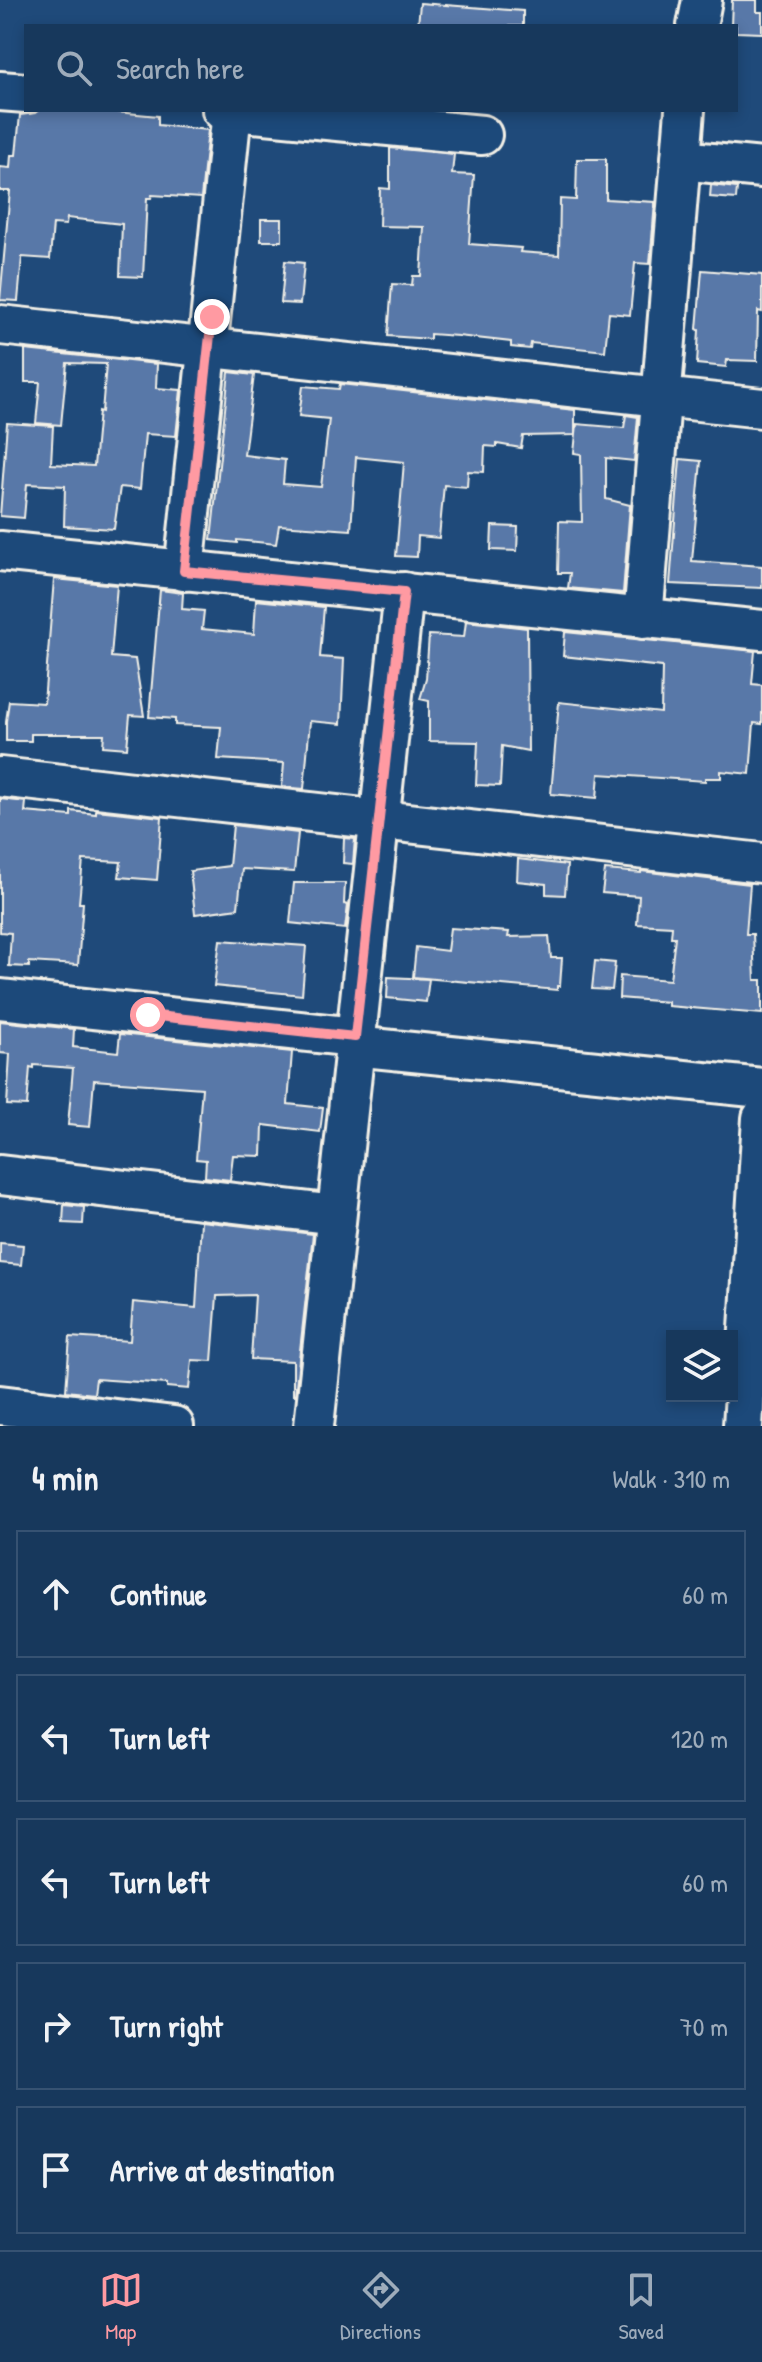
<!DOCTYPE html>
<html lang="en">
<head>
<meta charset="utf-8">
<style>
  body { margin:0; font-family:"Patrick Hand",sans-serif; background:#244365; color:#f1f3f6 }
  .controls { position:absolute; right:24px; bottom:24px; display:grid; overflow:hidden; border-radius:0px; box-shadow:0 4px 12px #0003 }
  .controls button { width:72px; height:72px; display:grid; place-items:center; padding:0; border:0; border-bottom:2px solid #365272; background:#17385c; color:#f1f3f6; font:40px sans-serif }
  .stop { position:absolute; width:24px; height:24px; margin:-18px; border:6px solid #ff9aa2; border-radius:50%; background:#fff }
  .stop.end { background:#ff9aa2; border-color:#fff; box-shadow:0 2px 8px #0008 }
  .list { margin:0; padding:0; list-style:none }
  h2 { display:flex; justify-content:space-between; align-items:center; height:104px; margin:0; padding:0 32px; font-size:34px }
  h2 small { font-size:26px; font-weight:400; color:#9eacbb }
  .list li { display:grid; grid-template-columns:52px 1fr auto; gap:24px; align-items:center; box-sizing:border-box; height:128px; margin:0 16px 16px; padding:0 16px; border:2px solid #365272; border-radius:0px }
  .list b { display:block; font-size:30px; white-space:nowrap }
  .list em { font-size:26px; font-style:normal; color:#9eacbb }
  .icon { flex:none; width:44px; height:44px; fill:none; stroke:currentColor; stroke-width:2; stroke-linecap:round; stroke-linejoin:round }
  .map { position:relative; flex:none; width:762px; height:1426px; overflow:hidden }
  .search { position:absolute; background:#17385c; box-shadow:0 4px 12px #0003; left:24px; right:24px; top:24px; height:88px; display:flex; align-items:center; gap:20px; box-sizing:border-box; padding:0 28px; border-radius:0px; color:#9eacbb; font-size:30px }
  .sheet { height:824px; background:#17385c }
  nav { display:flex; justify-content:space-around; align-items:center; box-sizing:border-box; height:112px; border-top:2px solid #365272; background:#17385c; font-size:22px; color:#9eacbb }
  nav a { display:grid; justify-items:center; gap:4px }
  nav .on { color:#ff9aa2 }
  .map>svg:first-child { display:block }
</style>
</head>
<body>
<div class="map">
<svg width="762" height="1426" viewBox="0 0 762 1426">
  <rect width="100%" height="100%" fill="#1f4a7a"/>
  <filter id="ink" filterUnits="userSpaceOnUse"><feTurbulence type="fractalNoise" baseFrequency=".0125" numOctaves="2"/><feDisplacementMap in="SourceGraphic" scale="16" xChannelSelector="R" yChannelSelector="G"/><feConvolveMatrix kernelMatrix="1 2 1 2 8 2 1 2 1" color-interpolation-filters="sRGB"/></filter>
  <g filter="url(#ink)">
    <g fill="#5878a8" stroke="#f4f1e8" stroke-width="2">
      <path d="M732 0H757V12H762V33L736 32V26H731Z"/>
      <path d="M420 3 523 11V26H418Z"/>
      <path d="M39 110H95L158 116V125L208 130 201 198 152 195 151 198H147L143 277 120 276 122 224 67 218 66 225 53 224 50 259 22 257 18 301 0 300 10 191H0V167L10 168 11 155H16L20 115 35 113Z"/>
      <path d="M390 148 454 154 452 174 474 175 469 244 521 248 520 252 559 255 560 199 576 200 577 159H606V199L655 202 650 264 635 263 630 315 609 313 605 351 531 343 530 349 511 347V342L458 336 430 334V339L388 336 392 284 412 285 413 276H421L424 227 379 226 380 188 390 189Z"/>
      <path d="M711 185 737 188 736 199 710 197Z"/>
      <rect x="261" y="219" width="21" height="22"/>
      <path d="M285 261 304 263 300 304 281 303Z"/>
      <path d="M702 270 762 275V312L758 311 757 361 727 360 726 367 697 364 699 330 697 329Z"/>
      <path d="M25 350 157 364 156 388 181 390 176 436 145 434 140 489 120 487 114 529 64 526 65 486 27 484 24 518 0 516 7 423 53 426 51 464 94 466 99 411 102 412 106 364 67 363 61 425 36 423 40 382H25Z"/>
      <path d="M229 372 254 375 244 455 285 460 283 484 321 487 329 419 299 416 303 386 339 389 340 384 575 410V435L523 436 521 448 497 444V447L485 446 484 472 468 471 467 487 444 485 439 538 418 536 417 557 396 556 404 462 356 457 351 530 279 525 276 544 237 540V543L211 540Z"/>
      <path d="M626 415 638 417 634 461 606 458V499L630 505 623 593 568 588 570 573H558L559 521 582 522 581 454 574 453 577 424 624 428Z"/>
      <path d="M680 459 701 461 692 561 762 566V588L670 584Z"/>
      <path d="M492 526 518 527 517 551 491 550Z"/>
      <path d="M54 579 117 585 111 657 135 659 144 716 130 715 127 748 103 746 104 734H31V741H6V721L9 701 44 703Z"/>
      <path d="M160 590 183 593 182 609 204 611 202 629 254 634 256 600 324 607 320 657 344 659 341 724 310 721 304 789 282 787 284 763 218 759 221 727 175 725V719L149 717Z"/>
      <path d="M466 621 527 628 528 751 502 746 500 786 476 785 478 742 429 741V701L420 699 426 679 429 635 464 637Z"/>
      <path d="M565 632 755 651 752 684 762 685V724L754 723 750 774 721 771V778H705V781L599 774 597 798 551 794 559 702 661 713 662 667 563 656Z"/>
      <path d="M0 799 26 802 25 812 71 816V811L96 814V810L162 817 157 880 119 877 121 862 83 860 79 903H83L78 965 29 962V967L9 966 11 933 0 932Z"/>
      <path d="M233 825 298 833 294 872 242 869 238 908 195 914 190 871 229 866Z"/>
      <path d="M344 838 355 839 353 864 343 863Z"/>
      <path d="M518 859 567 865 565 895 546 894V884L517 881Z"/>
      <path d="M605 870 641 873V871L750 884 746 934H753L755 980H762V1014L668 1006V1002L619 998 620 976 670 980 675 937H671L672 926 637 924 639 896 602 893Z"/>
      <path d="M294 883H345L344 904 348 905 345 929 290 923Z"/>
      <path d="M450 928 509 932 508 937 549 936 551 958H562L560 986H557V990L413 977 416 947 447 951Z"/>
      <path d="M220 940 306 946 302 995 214 986Z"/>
      <path d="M595 961 615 963 612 990 592 989Z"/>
      <path d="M388 977 429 979 426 1002 387 998Z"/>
      <path d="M0 1021 74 1029 73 1047 118 1052 120 1034 292 1052 288 1104 323 1108 320 1132 263 1125 262 1156 233 1155 230 1180 205 1177 206 1160 196 1159 202 1088 94 1080 90 1127 68 1125 73 1068 34 1065V1068L30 1067 27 1106 7 1105 10 1054 0 1053Z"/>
      <path d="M64 1205 84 1207 83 1224 63 1223Z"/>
      <path d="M201 1221 313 1234 295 1395H293V1361L251 1359 255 1295 217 1296 212 1361 192 1360 189 1389 167 1387V1384L96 1379 94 1394 66 1391 70 1337 130 1341 133 1302 196 1308Z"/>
      <path d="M0 1243 23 1245 21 1265 0 1263Z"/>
    </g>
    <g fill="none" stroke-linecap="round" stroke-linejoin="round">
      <defs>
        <g id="minor">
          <path d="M697 26 702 0"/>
          <path d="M0 91 26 93"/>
          <path d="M222 110 482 135"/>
          <path d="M681 160 762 168"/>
          <path d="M0 325 762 408"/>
          <path d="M0 551 762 630"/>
          <path d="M184 571 232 111"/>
          <path d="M643 619 685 110"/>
          <path d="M0 777 762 863"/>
          <path d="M0 999 355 1037"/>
          <path d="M354 1046 762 1088"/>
          <path d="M0 1175 336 1215"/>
          <path d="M0 1405 174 1426"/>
          <path d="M314 1426 404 592"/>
          <path d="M743 1426 762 1118"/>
        </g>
      </defs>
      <use href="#minor" stroke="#f4f1e8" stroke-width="44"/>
      <use href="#minor" stroke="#1f4a7a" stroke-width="38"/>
    </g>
  </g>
  <g fill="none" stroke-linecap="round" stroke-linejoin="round" filter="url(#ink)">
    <path stroke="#ff9aa2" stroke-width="10" d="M148 1015 355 1037 404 592 184 571 212 317"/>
  </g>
</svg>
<div class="controls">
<button><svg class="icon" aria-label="layers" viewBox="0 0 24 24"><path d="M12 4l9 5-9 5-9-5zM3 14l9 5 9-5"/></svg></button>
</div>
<div class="stop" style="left:148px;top:1015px"></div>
<div class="stop end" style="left:212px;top:317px"></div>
<div class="search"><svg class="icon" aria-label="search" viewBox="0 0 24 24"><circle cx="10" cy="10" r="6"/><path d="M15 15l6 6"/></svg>Search here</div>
</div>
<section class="sheet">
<h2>4 min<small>Walk · 310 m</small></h2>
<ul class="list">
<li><svg class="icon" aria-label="ahead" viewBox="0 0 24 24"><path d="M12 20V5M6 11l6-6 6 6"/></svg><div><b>Continue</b></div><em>60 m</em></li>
<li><svg class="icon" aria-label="left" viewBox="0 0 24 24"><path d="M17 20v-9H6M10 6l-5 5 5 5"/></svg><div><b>Turn left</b></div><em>120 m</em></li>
<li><svg class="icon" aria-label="left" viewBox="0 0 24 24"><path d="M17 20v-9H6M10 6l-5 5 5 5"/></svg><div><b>Turn left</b></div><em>60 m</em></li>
<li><svg class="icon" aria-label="right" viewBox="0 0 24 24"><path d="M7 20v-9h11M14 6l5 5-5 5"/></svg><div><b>Turn right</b></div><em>70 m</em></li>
<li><svg class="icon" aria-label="arrive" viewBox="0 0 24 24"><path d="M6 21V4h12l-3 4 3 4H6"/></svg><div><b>Arrive at destination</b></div></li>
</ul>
</section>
<nav>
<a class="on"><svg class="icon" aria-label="map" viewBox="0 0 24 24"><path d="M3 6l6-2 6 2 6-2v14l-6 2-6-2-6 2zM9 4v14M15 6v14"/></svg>Map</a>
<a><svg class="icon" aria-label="directions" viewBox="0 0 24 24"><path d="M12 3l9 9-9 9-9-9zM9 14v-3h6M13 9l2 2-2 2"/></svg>Directions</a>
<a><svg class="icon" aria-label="saved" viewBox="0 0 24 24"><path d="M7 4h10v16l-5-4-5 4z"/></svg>Saved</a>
</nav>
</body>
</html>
